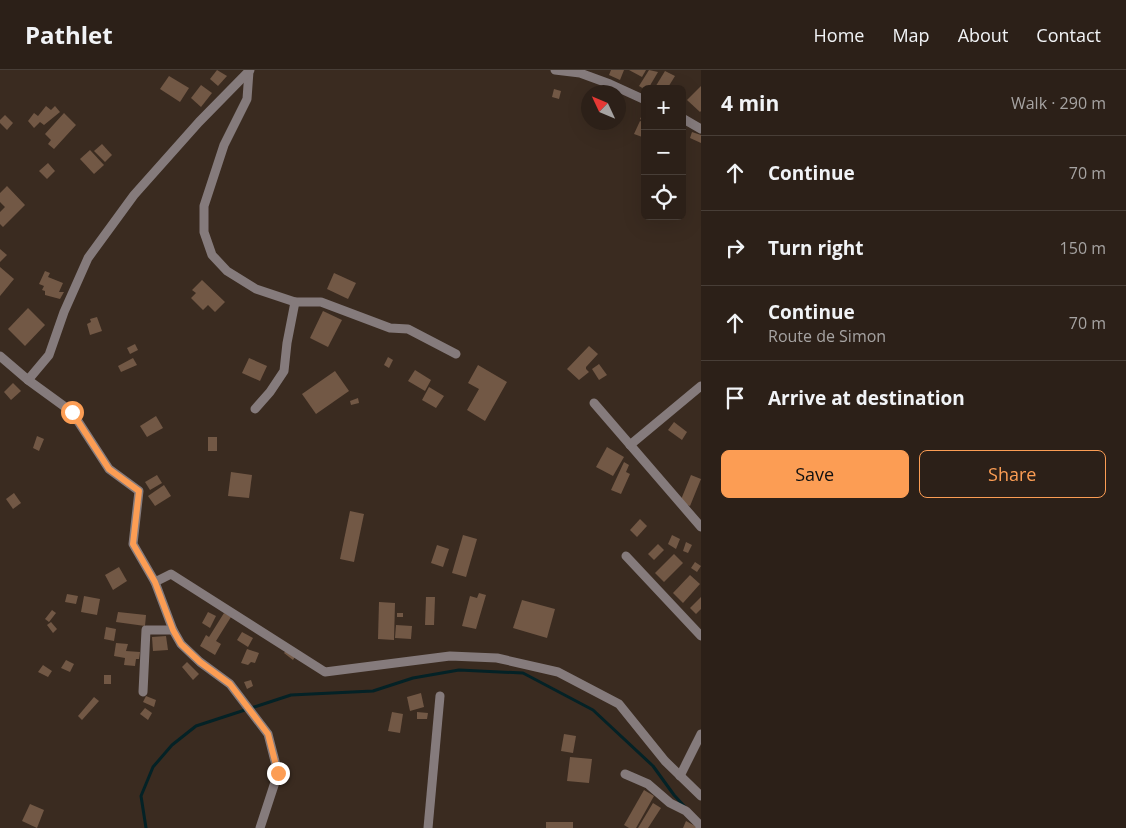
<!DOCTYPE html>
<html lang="en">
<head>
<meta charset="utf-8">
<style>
  body { margin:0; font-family:"Open Sans",sans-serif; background:#342821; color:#f1f3f6 }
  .controls { position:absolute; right:15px; top:15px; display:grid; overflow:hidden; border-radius:8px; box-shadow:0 5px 20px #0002 }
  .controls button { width:45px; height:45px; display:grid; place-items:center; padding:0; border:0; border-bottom:1px solid #483e37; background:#2c2018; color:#f1f3f6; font:25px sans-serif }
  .compass { position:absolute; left:581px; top:15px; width:45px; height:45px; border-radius:50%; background:#2c2018; box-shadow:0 5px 20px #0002; rotate:314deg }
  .stop { position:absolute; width:15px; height:15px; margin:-11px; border:4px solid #fc9d54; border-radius:50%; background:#fff }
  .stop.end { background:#fc9d54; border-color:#fff; box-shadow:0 1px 5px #0008 }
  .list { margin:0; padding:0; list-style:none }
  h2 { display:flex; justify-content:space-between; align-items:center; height:65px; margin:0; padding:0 20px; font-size:21px }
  h2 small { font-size:16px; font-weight:400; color:#a6a3a2 }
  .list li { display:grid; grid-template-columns:32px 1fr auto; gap:15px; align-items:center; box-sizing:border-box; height:75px; padding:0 20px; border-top:1px solid #483e37 }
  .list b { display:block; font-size:19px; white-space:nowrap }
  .list p { margin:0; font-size:16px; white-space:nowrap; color:#a6a3a2 }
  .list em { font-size:16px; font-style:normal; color:#a6a3a2 }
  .actions { display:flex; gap:10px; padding:15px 20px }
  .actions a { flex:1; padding:11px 0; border:1px solid #fc9d54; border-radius:8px; text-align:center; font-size:18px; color:#fc9d54 }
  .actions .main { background:#fc9d54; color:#111 }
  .icon { flex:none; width:28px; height:28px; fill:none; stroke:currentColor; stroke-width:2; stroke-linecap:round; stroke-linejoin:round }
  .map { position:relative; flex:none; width:701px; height:758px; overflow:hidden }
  header { display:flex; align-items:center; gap:30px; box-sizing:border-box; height:70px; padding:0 25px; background:#2c2018; border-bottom:1px solid #483e37 }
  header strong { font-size:24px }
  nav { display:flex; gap:28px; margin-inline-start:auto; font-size:18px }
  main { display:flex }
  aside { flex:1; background:#2c2018 }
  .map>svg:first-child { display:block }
</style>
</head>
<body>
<header>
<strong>Pathlet</strong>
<nav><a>Home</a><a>Map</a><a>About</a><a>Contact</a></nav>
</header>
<main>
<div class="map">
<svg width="701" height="758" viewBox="0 0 701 758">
  <rect width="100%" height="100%" fill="#3a2b20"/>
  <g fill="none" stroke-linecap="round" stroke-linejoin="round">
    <path stroke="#042226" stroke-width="3" d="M146 758 141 726 153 697 172 675 196 656 291 625 373 621 413 608 459 600 523 603 593 640 653 696 674 725 685 737"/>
  </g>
  <g fill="#725845">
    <path d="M217 0 227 6 218 16 210 9Z"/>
    <path d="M611 0H624L620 10 609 5Z"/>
    <path d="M629 0H646L642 7Z"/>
    <path d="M649 0 658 2 648 19H644L639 16Z"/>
    <path d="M665 1 675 6 667 19H654Z"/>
    <path d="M169 6 189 18 180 32 160 19Z"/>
    <path d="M201 15 212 23 201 37 191 28Z"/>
    <path d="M701 16V41L700 42 687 30Z"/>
    <path d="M554 19 561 21 559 29 552 27Z"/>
    <path d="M46 36 51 40 55 36 60 42 44 55 40 52 34 58 28 51 34 43 38 46Z"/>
    <path d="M645 39V52L640 49Z"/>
    <path d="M64 43 76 55 54 79 48 74 51 70 45 64Z"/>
    <path d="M5 45 13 53 7 60 0 53V50Z"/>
    <path d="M640 51 645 53V68L634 64Z"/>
    <path d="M692 62 701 65V73L690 68Z"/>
    <path d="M102 74 112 85 105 92 94 81Z"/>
    <path d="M90 80 104 95 94 104 80 89Z"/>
    <path d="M48 93 55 101 47 109 39 101Z"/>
    <path d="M7 116 25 135 3 157 0 154V142L5 137 0 132V123Z"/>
    <path d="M0 179 7 185 0 192Z"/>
    <path d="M0 197 14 209 0 226Z"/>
    <path d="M45 201 50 203 48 207 63 213 59 222H64L60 229 45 225V221L42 220 44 216 39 214Z"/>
    <path d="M334 203 356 213 348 229 327 219Z"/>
    <path d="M202 210 225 232 215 242 208 235 203 240 191 228 196 223 192 220Z"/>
    <path d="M28 238 45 255 25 276 8 259Z"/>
    <path d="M323 241 342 250 328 277 310 268Z"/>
    <path d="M97 247 102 261 90 265 87 254 91 252 90 249Z"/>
    <path d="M135 274 138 280 130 284 127 278Z"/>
    <path d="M589 276 598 284 586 297V299L589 302 579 310 567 299Z"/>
    <path d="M388 287 393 290 389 298 384 295Z"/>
    <path d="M133 288 137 295 121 302 118 296Z"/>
    <path d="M249 288 267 296 260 311 242 303Z"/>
    <path d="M599 294 607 305 599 310 592 299Z"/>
    <path d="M478 295 507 312 485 351 467 340 479 319 468 313Z"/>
    <path d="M415 300 431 310 425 321 408 311Z"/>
    <path d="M335 301 349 321 316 344 302 324Z"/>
    <path d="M13 313 21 321 11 330 4 322Z"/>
    <path d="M429 317 444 326 436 338 422 330Z"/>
    <path d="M358 328 359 333 351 335 350 331Z"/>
    <path d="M156 346 163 358 147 367 140 356Z"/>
    <path d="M674 352 687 362 682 370 668 360Z"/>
    <path d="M37 366 44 369 39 381 33 378Z"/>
    <rect x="208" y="367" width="9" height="14"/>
    <path d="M607 377 624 387 613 406 596 397Z"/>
    <path d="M624 392 629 395 626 402 630 404 621 424 611 420Z"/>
    <path d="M231 402 252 405 249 428 228 426Z"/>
    <path d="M157 405 162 413 150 420 145 412Z"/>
    <path d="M691 405 701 409 690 436 680 432Z"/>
    <path d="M164 415 171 426 155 436 148 426Z"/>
    <path d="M14 423 21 433 13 439 6 429Z"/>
    <path d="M350 441 364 444 354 492 340 489Z"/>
    <path d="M640 449 647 456 637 467 630 460Z"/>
    <path d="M463 465 477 469 466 507 452 503Z"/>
    <path d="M672 465 680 469 676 479 668 474Z"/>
    <path d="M686 472 692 475 688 483 683 481Z"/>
    <path d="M658 474 664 480 654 490 648 484Z"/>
    <path d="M437 475 449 479 443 497 431 493Z"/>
    <path d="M674 484 683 493 664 512 655 503Z"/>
    <path d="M695 492 701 496 697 502 691 498Z"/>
    <path d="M119 497 127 511 113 520 105 505Z"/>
    <path d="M690 505 700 514 683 533 673 523Z"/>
    <path d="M479 523 486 525 476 559 462 556 470 526 477 528Z"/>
    <path d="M67 524 78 526 76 534 65 532Z"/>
    <path d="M84 526 100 529 97 545 81 542Z"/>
    <path d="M426 527H435L434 555H425Z"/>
    <path d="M701 527V539L696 544 690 538Z"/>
    <path d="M522 530 555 539 547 568 513 558Z"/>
    <path d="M379 532 395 533 394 570 378 569Z"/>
    <path d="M52 540 56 543 49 552 45 549Z"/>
    <path d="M118 542 146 545 145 556 116 552Z"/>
    <path d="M208 542 216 546 210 558 202 553Z"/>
    <path d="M224 543 231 547 216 571 221 574 215 585 200 576 206 565 209 567Z"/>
    <rect x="397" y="543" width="6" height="4"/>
    <path d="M51 552 57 559 53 563 47 555Z"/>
    <path d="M396 555 412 556 411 569 395 568Z"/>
    <path d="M106 557 116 559 114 571 104 569Z"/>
    <path d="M242 562 253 568 248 577 237 570Z"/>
    <path d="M166 566 168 580 153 581 152 567Z"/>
    <path d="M116 573 128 574 126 581 140 582 139 589H136L135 596 124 595 125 588 114 586Z"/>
    <path d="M288 578 296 585 293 590 284 583Z"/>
    <path d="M247 579 259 583 255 593 251 592 248 595 241 593Z"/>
    <path d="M66 590 74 594 70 602 61 598Z"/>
    <path d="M187 592 199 604 193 610 182 597Z"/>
    <path d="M43 595 52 601 48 607 38 602Z"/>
    <rect x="104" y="605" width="7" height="9"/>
    <path d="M251 610 253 616 247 619 244 612Z"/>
    <path d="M421 623 424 637 410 641 407 627Z"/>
    <path d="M146 626 156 630 154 637 143 632Z"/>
    <path d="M94 627 99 631 82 650 78 646Z"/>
    <path d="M145 638 152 643 148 650 140 644Z"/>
    <path d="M392 642 403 644 400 663 388 661Z"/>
    <path d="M417 642 428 643 427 649H417Z"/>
    <path d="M564 664 576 666 573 683 561 681Z"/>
    <path d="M570 687 592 689 589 713 567 711Z"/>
    <path d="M644 720 654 726 636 758H629L624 755Z"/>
    <path d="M653 733 661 738 648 758H638Z"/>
    <path d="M30 734 44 740 37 758 22 751Z"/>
    <path d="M686 751 699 758H683Z"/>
    <rect x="546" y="752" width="27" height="6"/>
  </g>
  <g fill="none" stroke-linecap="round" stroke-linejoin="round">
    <g stroke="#857b7c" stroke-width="9">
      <path d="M555 0 580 3 610 14 645 30"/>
      <path d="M249 1 247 29 224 75 204 136V162L212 185 227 201 256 219 295 232H321L390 258 408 259 456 284"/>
      <path d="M682 48 701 59"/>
      <path d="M0 286 28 310 49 285 64 242 88 188 134 125 199 52 250 0"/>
      <path d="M28 310 72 342 109 399 139 421 133 474 155 512 173 560 181 574 200 592 230 614 268 664 278 703 260 758"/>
      <path d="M594 333 701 457"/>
      <path d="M255 339 270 322 284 301 287 273 295 232"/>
      <path d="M630 375 701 316"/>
      <path d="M626 486 701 566"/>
      <path d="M155 512 171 504 325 602 450 586 497 588 558 602 619 634 665 691 701 726"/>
      <path d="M143 622 146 560H173"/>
      <path d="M625 704 648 714 670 733 686 741 700 755V758"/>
      <path d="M680 706 701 664"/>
      <path d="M428 758 440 626"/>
    </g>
  </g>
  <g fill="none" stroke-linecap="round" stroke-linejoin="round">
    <path stroke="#fc9d54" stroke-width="6" d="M72 342 109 399 139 421 133 474 155 512 173 560 181 574 200 592 230 614 268 664 278 703"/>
  </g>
</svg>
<div class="controls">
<button>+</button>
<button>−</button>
<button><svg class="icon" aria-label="locate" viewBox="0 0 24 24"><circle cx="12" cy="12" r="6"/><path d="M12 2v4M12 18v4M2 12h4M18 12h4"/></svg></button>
</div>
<svg class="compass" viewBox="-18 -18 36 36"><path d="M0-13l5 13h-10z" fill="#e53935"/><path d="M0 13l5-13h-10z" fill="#a6a3a2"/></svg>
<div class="stop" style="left:72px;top:342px"></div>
<div class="stop end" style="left:278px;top:703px"></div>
</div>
<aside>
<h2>4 min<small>Walk · 290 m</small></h2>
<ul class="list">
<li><svg class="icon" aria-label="ahead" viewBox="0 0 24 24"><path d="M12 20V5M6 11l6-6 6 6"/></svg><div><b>Continue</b></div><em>70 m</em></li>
<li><svg class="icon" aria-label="right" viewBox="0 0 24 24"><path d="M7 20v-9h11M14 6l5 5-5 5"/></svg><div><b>Turn right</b></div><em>150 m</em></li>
<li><svg class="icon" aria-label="ahead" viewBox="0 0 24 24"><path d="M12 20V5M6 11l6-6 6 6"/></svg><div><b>Continue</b><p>Route de Simon</p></div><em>70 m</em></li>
<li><svg class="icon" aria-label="arrive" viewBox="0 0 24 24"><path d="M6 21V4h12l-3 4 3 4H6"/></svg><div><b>Arrive at destination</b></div></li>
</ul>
<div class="actions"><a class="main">Save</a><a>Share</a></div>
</aside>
</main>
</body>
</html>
